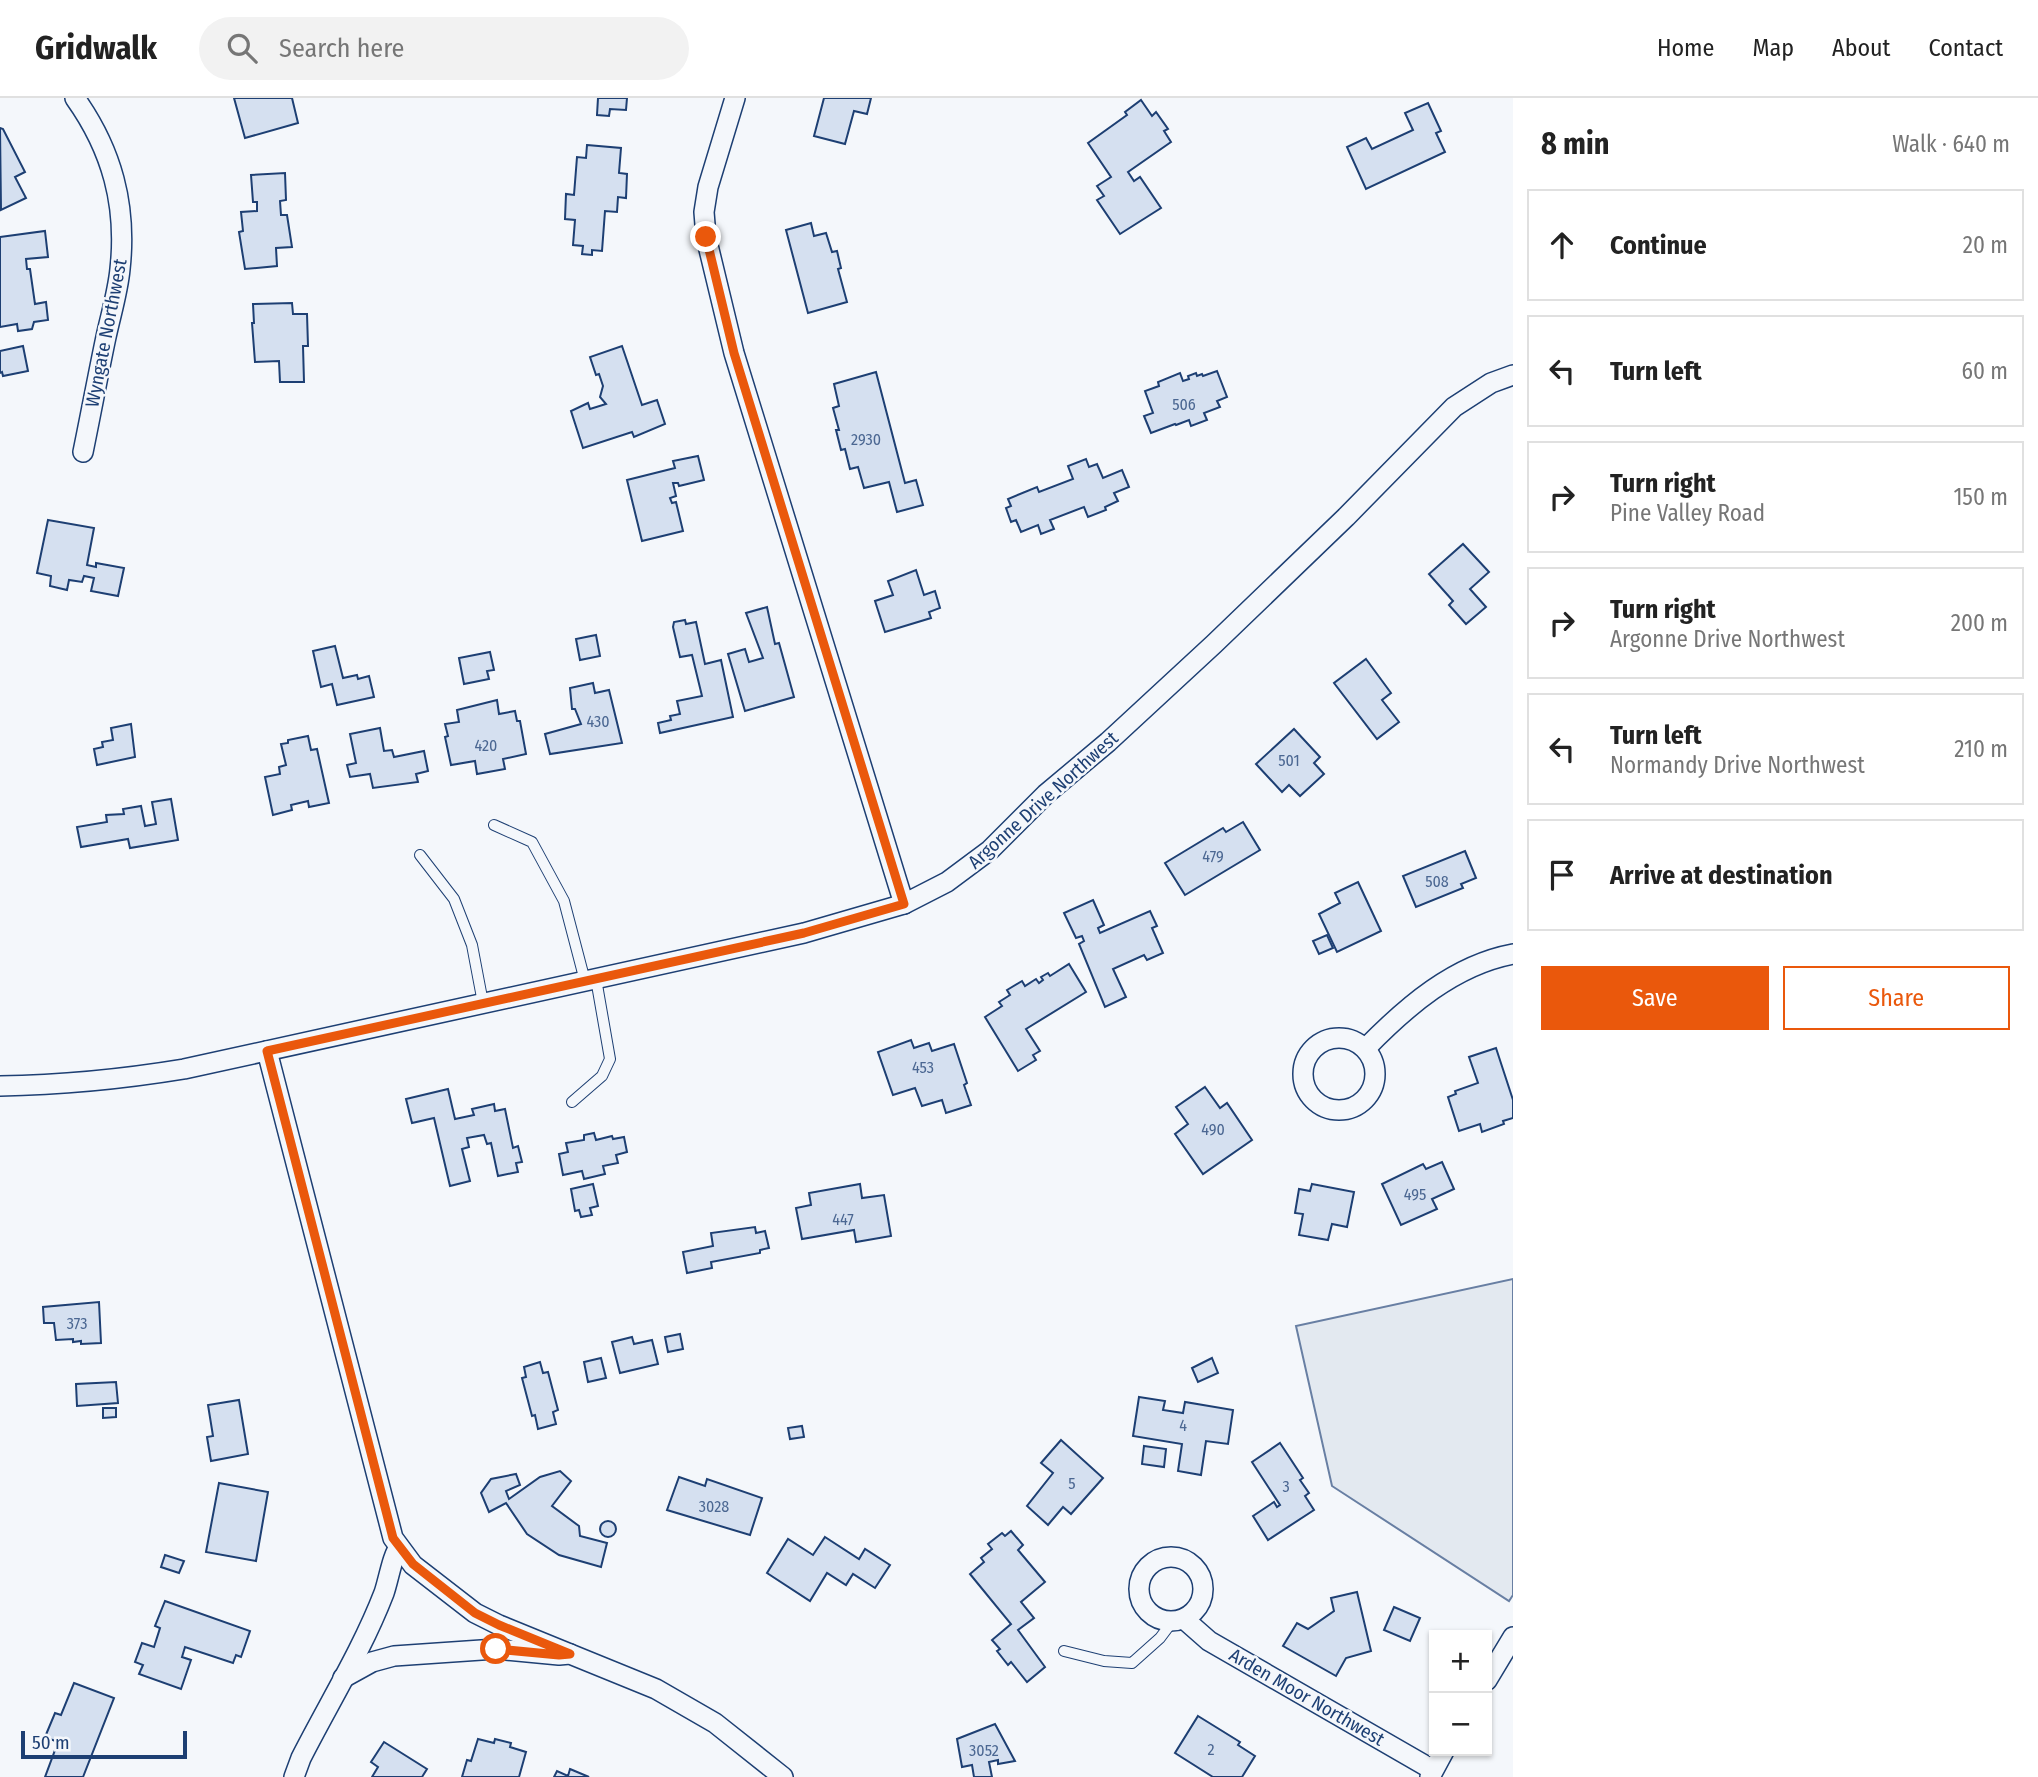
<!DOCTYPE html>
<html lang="en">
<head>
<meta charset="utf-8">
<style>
  body { margin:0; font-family:"Fira Sans Condensed",sans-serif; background:#f2f2f2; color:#222 }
  .controls { position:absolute; right:21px; bottom:21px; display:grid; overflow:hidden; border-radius:0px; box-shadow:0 2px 5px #0004 }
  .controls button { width:63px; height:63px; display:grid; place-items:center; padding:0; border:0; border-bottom:2px solid #e0e0e0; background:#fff; color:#222; font:35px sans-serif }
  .scale { position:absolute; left:21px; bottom:18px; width:166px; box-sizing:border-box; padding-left:7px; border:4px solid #1d3f73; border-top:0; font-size:19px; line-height:24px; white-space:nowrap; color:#1d3f73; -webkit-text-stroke:5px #f4f7fb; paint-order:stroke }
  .stop { position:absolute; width:21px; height:21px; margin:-16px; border:5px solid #ea580c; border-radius:50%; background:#fff }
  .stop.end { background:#ea580c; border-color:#fff; box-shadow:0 2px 7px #0008 }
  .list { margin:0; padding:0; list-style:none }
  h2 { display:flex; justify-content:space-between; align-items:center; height:91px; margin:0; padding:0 28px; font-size:30px }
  h2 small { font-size:23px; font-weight:400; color:#767676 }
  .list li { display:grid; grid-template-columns:46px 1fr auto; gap:21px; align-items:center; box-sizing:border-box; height:112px; margin:0 14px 14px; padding:0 14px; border:2px solid #e0e0e0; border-radius:0px }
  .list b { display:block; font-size:26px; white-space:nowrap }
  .list p { margin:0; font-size:23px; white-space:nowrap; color:#767676 }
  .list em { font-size:23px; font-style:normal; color:#767676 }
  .actions { display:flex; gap:14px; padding:21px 28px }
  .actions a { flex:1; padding:16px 0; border:2px solid #ea580c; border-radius:0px; text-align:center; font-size:24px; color:#ea580c }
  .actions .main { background:#ea580c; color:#fff }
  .icon { flex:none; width:38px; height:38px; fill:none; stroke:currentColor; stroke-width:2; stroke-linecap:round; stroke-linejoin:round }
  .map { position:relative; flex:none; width:1513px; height:1679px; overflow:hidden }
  header { display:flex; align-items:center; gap:42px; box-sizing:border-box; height:98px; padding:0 35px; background:#fff; border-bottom:2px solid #e0e0e0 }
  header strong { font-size:33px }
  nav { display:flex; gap:38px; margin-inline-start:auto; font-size:24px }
  .search { width:490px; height:63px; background:#f2f2f2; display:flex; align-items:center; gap:18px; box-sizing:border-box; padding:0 24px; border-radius:38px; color:#767676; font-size:26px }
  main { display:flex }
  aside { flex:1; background:#fff }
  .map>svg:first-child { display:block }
</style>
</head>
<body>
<header>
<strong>Gridwalk</strong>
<div class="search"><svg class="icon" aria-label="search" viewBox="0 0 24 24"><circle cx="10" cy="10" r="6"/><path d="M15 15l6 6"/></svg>Search here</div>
<nav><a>Home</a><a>Map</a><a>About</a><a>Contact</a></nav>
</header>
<main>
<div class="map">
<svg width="1513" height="1679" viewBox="0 0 1513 1679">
  <rect width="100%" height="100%" fill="#f4f7fb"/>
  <path fill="#e3e9f0" stroke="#687fa3" stroke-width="2" d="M1513 1181V1497L1509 1503 1332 1388 1296 1228Z"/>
  <g fill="#d5e0f0" stroke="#1d3f73" stroke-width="2">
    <path d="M234 0H292L298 25 245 40Z"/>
    <path d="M598 0H627L626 12 610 11 609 18 597 17Z"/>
    <path d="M824 0H871L867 16 854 13 845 46 814 38Z"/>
    <path d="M1141 2 1152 18 1156 14 1168 31 1164 33 1171 44 1128 74 1134 83 1140 79 1161 110 1120 136 1097 102 1104 98 1097 88 1111 79 1088 45 1127 17 1125 14Z"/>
    <path d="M1428 5 1441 33 1436 35 1445 54 1366 91 1347 49 1366 40 1372 51 1413 32 1405 15Z"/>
    <path d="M0 30 3 31 25 74 15 79 26 100 1 112Z"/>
    <path d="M587 47 621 50 619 75 627 76 626 100 618 99 617 114 605 113 602 153 592 152V157L582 156 583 148 573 147 575 122 565 121 566 96 574 97 577 59 586 60Z"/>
    <path d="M285 75 286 102 280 103 281 117H287L292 149 276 150 277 168 245 171 239 134 243 133 241 114 257 113V104H253L251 77Z"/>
    <path d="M811 125 814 138 826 135 832 154 837 153 841 170 838 171 847 204 808 215 786 132Z"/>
    <path d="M45 133 48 159 26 161 27 171H30L35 206 46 204 48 222 34 224 32 231 18 233 17 226 0 229V139Z"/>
    <path d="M292 205 293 216H307L308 248H303L304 284H280L279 263 255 264 252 225H254L253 206Z"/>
    <path d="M23 248 28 273 3 278 2 274 0 275V253Z"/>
    <path d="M622 248 642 307 657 302 665 326 634 339 632 334 583 350 571 313 588 305 590 311 606 306 600 299 603 288 599 276 596 277 590 259Z"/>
    <path d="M1217 273 1227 299 1217 303 1220 309 1204 315 1207 322 1191 328 1189 322 1176 327 1175 326 1151 335 1144 318 1153 315 1145 293 1159 288 1158 284 1180 275 1183 283 1189 281 1188 278 1196 275 1197 278 1202 276 1203 278Z"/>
    <path d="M876 274 905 385 916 382 923 407 897 414 889 384 864 390 858 369 850 371 845 351 841 352 836 332H839L833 310 839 308 834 286Z"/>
    <path d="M698 358 704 382 679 388 678 385H673L676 398 670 400 672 405 676 404 683 433 642 443 627 382 675 370 673 363Z"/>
    <path d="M1086 361 1089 369 1097 366 1103 380 1122 372 1129 389 1114 395 1118 403 1105 409 1106 412 1088 419 1084 409 1050 422 1054 431 1041 436 1038 427 1021 434 1016 422 1011 424 1006 410 1011 408 1008 401 1037 389 1039 394 1073 381 1068 368Z"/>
    <path d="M48 422 94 430 87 467 96 469V465L124 470 118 498 91 493 94 480 84 478 82 484 69 482 67 492 50 488 51 478 37 475Z"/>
    <path d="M1463 446 1489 474 1470 491 1486 509 1466 526 1449 507 1453 503 1429 476Z"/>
    <path d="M916 472 924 497 935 493 940 510 929 514 931 520 885 534 875 503 893 497 888 483Z"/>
    <path d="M767 509 775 546 779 545 794 599 745 613 728 556 745 551 749 564 763 560 746 515Z"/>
    <path d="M685 522 686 526 696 524 705 566 721 562 733 619 660 635 658 625 671 622 670 618 680 616 677 603 702 598 692 557 680 559 673 529 674 524Z"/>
    <path d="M596 537 600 558 580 562 576 541Z"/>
    <path d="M335 548 343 580 357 577 358 581 369 578 374 599 337 607 332 586 321 589 313 553Z"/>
    <path d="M490 554 494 572 487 573 489 581 464 586 459 560Z"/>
    <path d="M1366 561 1391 595 1382 602 1399 624 1377 641 1334 585Z"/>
    <path d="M593 585 595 595 609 592 622 645 550 656 545 636 581 626 575 611H572L570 590Z"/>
    <path d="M497 602 499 616 515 613 517 623H520L526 656 503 661 505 671 477 676 475 663 451 667 445 639 448 638 445 626 459 624 457 612Z"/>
    <path d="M131 626 135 659 97 667 94 651 103 649 102 644 113 642 111 630Z"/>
    <path d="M380 630 384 653 392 652 394 659 424 653 428 673 416 676 418 684 373 690 370 676 350 679 347 667 356 665 350 636Z"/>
    <path d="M1294 631 1320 659 1314 665 1324 676 1300 698 1289 687 1282 694 1256 666Z"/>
    <path d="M308 638 311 652 317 651 329 705 309 709 308 703 291 707 292 712 273 717 265 679 280 676 279 669 286 667 281 646 288 645V642Z"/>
    <path d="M171 701 178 742 130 750 128 741 81 749 77 729 107 724 106 717 124 716 123 711 141 708 145 728 156 726 152 704Z"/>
    <path d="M1243 724 1260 752 1185 797 1165 765 1223 730 1226 734Z"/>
    <path d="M1465 753 1476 780 1461 786 1463 790 1416 809 1403 778Z"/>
    <path d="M1358 784 1381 833 1337 854 1319 816 1340 805 1335 795Z"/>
    <path d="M1093 802 1104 827 1098 830 1100 835 1150 813 1157 828 1152 830 1163 855 1147 862 1144 857 1113 871 1126 899 1105 909 1079 846 1084 843 1082 838 1076 840 1064 815Z"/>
    <path d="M1327 837 1333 850 1319 856 1313 843Z"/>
    <path d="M1069 866 1086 894 1026 931 1040 953 1033 957 1036 962 1018 973 985 919 1002 908 999 904 1010 897 1007 892 1022 883 1025 888 1036 881 1039 885 1043 882 1041 879 1048 875 1050 878Z"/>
    <path d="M911 942 914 950 929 945 932 953 954 946 967 985 964 987 971 1007 946 1015 942 1002 922 1008 915 990 893 997 878 954Z"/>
    <path d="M1496 950 1513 1002V1020L1503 1023 1504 1026 1482 1034 1480 1026 1459 1033 1448 999 1456 996 1455 993 1478 985 1469 959Z"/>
    <path d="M1205 989 1220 1010 1227 1005 1252 1042 1203 1076 1175 1036 1188 1026 1176 1009Z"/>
    <path d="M448 991 455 1021 474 1017 472 1011 494 1006 495 1013 505 1011 513 1050 518 1048 522 1064 516 1065 518 1074 498 1078 491 1045 487 1046 484 1037 467 1040 469 1049 462 1051 470 1083 450 1088 434 1020 412 1025 406 1001Z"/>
    <path d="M594 1035 596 1042 612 1038 613 1041 624 1039 627 1054 616 1057 618 1065 603 1068 605 1076 584 1081 582 1073 563 1077 559 1056 568 1054 566 1045 584 1042V1037Z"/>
    <path d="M1442 1064 1454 1091 1432 1101 1437 1111 1401 1127 1382 1086 1423 1066 1426 1071Z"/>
    <path d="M593 1086 598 1108 590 1110 592 1117 581 1119 579 1112 575 1113 571 1091Z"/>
    <path d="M860 1086 862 1100 884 1097 891 1138 856 1144 854 1132 802 1141 796 1110 811 1107 809 1095Z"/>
    <path d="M1312 1086 1354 1094 1347 1129 1332 1126 1328 1142 1299 1137 1303 1116 1295 1115 1299 1091 1310 1093Z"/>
    <path d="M755 1129 756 1135 765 1133 769 1150 760 1152V1155L711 1164 712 1170 687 1175 683 1154 713 1148 711 1135Z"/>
    <path d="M99 1204 101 1245 81 1246V1243L73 1244V1241L56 1242 54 1225H44L43 1209Z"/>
    <path d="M680 1236 683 1251 668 1254 665 1239Z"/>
    <path d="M632 1239 634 1246 652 1242 658 1266 620 1275 612 1244Z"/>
    <path d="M601 1260 606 1280 588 1284 584 1264Z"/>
    <path d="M1212 1260 1218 1275 1198 1284 1192 1270Z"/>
    <path d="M540 1264 543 1275 548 1274 558 1312 553 1314 556 1326 538 1331 535 1317 532 1318 522 1280 526 1279 524 1269Z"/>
    <path d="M116 1284 118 1305 77 1308 76 1286Z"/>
    <path d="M1139 1299 1165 1303 1163 1312 1183 1315 1185 1304 1233 1312 1228 1346 1206 1343 1201 1377 1178 1373 1182 1346 1133 1338Z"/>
    <path d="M239 1302 248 1356 211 1363 207 1339 213 1338 208 1307Z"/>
    <path d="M103 1310H116V1319L103 1320Z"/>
    <path d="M802 1328 804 1339 790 1341 788 1330Z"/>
    <path d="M1061 1342 1103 1380 1071 1416 1063 1409 1048 1427 1027 1408 1053 1375 1041 1365Z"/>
    <path d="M1280 1345 1303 1380 1300 1382 1309 1395 1305 1398 1314 1412 1268 1442 1253 1418 1274 1404 1277 1409 1280 1407 1252 1364Z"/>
    <path d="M1144 1348 1166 1351 1164 1369 1142 1366Z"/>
    <path d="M560 1373 571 1383 552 1408 579 1428 580 1438 607 1445 601 1469 559 1457 527 1436 506 1405 489 1414 481 1395 491 1381 516 1376 520 1387 506 1393 509 1401 540 1379Z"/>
    <path d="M679 1379 705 1388 707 1381 762 1400 750 1437 667 1412Z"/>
    <path d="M219 1385 268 1394 256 1463 206 1454Z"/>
    <circle cx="608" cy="1431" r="8"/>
    <path d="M1011 1433 1023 1447 1018 1452 1045 1484 1021 1504 1034 1520 1018 1532 1045 1569 1027 1584 1011 1564 1008 1567 997 1553 1000 1551 992 1542 1011 1526 970 1476 984 1464 981 1460 992 1451 988 1446 1002 1435 1005 1438Z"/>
    <path d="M825 1439 859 1461 865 1451 890 1467 875 1490 853 1476 846 1487 827 1475 810 1503 767 1475 788 1441 813 1457Z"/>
    <path d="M165 1457 184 1463 179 1475 161 1469Z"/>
    <path d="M1357 1494 1371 1553 1346 1560 1336 1578 1283 1548 1297 1525 1308 1531 1334 1513 1331 1500Z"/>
    <path d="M165 1503 250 1533 241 1559 236 1557 233 1565 185 1549 182 1559 191 1562 181 1591 139 1576 143 1567 135 1564 142 1545 154 1549 160 1530 155 1528Z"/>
    <path d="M1394 1509 1420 1520 1410 1543 1384 1532Z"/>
    <path d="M74 1585 114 1600 83 1679H45L58 1644 45 1639 55 1615 61 1617Z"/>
    <path d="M1198 1618 1240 1644 1238 1647 1255 1658 1242 1679H1213L1175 1655Z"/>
    <path d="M995 1626 1015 1663 998 1666V1662L989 1664 992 1679H974L972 1667 962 1669 957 1641Z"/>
    <path d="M478 1641 494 1645 495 1641 511 1645 510 1649 526 1654 519 1679H462L467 1662 471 1663Z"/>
    <path d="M384 1644 427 1671 422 1679H372L378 1669 371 1664Z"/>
    <path d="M570 1671 589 1679H554L557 1673 568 1678Z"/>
  </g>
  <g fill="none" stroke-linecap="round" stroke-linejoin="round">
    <defs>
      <g id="service">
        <path d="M494 727 532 744 564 803 585 883"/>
        <path d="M420 757 454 801 472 847 483 905"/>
        <path d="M572 1004 602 978 610 961 596 881"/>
        <path d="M1064 1553 1104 1563 1132 1565 1160 1540 1172 1524"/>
      </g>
      <g id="minor">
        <path d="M75 0C112 52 127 107 120 171 118 193 111 216 106 239 98 277 91 315 83 354"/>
        <path d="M735 0 708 89 704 114 706 139 734 255 904 806"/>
        <circle cx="1339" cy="976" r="36"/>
        <path d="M1366 950C1406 909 1454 867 1513 856"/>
        <path d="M267 953 393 1440 413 1467 475 1515 499 1527 570 1556"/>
        <path d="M0 988C63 987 123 981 184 971L804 835 904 806 947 784 990 752 1046 696 1108 644 1214 546 1346 419 1454 309 1491 285 1513 277"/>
        <circle cx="1171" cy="1491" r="32"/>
        <path d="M1184 1521 1209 1543 1433 1672"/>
        <path d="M343 1580 372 1564 394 1558 496 1551 559 1557 570 1556 656 1591 715 1625 783 1679"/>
        <path d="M1487 1582 1513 1539"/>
        <path d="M294 1679 301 1660C329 1605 362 1552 384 1495 388 1484 393 1455 399 1450"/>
        <path d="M1430 1679 1444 1653"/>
      </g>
    </defs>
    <use href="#service" stroke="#1d3f73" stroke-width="12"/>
    <use href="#minor" stroke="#1d3f73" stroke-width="22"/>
    <use href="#service" stroke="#f4f7fb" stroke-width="10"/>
    <use href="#minor" stroke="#f4f7fb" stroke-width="19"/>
  </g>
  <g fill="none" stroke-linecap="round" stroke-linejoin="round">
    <path stroke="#ea580c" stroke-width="9" d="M496 1551 559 1557 570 1556 499 1527 475 1515 413 1466 393 1440 267 953 804 835 904 806 734 255 706 139"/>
  </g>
  <g text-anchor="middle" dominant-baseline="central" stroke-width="5" stroke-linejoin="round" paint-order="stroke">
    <g font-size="16" fill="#4b6792">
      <text x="1184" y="306">506</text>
      <text x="866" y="341">2930</text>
      <text x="598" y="623">430</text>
      <text x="486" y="647">420</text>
      <text x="1289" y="662">501</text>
      <text x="1213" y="758">479</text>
      <text x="1437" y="783">508</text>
      <text x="923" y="969">453</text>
      <text x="1213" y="1031">490</text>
      <text x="1415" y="1096">495</text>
      <text x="843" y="1121">447</text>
      <text x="77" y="1225">373</text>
      <text x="1183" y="1327">4</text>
      <text x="1072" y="1385">5</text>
      <text x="1286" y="1388">3</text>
      <text x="714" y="1408">3028</text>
      <text x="1211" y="1651">2</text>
      <text x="984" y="1652">3052</text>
    </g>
    <g font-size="19" fill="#1d3f73" stroke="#f4f7fb">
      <text transform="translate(106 235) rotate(-79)">Wyngate Northwest</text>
      <text transform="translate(1043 702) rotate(-42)">Argonne Drive Northwest</text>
      <text transform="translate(1307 1599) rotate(30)">Arden Moor Northwest</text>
    </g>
  </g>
</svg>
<div class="controls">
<button>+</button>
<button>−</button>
</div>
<div class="scale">50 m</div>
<div class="stop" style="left:496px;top:1551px"></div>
<div class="stop end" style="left:706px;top:139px"></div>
</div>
<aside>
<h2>8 min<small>Walk · 640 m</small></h2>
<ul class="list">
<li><svg class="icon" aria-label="ahead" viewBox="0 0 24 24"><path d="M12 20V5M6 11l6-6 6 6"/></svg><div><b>Continue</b></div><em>20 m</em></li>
<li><svg class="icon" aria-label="left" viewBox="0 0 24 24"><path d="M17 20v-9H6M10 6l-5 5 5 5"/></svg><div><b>Turn left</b></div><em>60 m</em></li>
<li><svg class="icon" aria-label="right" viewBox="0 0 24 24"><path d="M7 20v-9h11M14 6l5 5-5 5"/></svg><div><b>Turn right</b><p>Pine Valley Road</p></div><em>150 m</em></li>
<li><svg class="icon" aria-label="right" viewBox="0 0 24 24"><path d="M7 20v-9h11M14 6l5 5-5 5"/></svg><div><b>Turn right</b><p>Argonne Drive Northwest</p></div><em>200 m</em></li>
<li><svg class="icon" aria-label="left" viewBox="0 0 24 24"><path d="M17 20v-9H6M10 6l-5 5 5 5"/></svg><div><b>Turn left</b><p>Normandy Drive Northwest</p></div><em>210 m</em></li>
<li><svg class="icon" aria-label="arrive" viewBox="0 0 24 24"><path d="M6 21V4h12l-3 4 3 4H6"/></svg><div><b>Arrive at destination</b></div></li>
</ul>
<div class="actions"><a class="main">Save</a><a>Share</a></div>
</aside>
</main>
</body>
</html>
